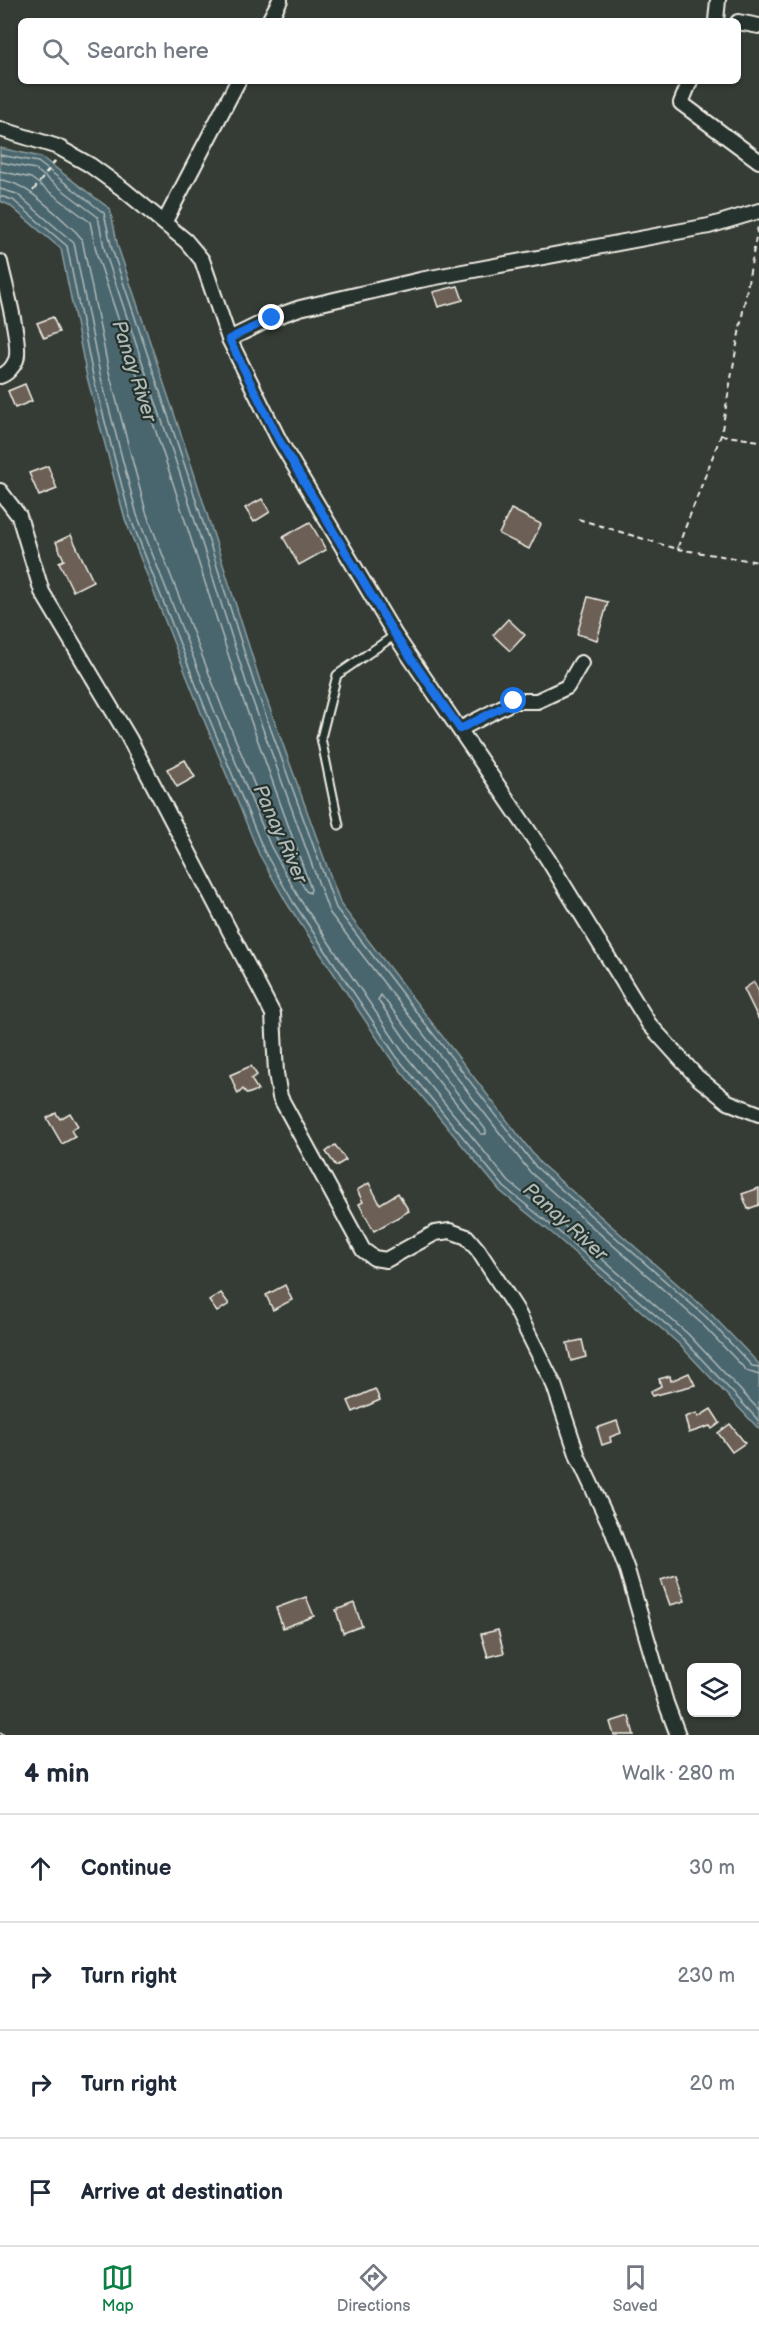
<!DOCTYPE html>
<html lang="en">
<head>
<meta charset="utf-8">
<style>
  body { margin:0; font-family:"Balsamiq Sans",sans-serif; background:#f6f6f7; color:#1f2937 }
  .controls { position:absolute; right:18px; bottom:18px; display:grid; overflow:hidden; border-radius:9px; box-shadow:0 2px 4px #0004 }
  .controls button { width:54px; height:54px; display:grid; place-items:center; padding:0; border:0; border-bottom:2px solid #e0e1e3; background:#fff; color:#1f2937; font:30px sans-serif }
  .stop { position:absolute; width:18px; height:18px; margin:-14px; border:4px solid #1a73e8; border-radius:50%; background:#fff }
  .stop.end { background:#1a73e8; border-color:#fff; box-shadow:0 2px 6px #0008 }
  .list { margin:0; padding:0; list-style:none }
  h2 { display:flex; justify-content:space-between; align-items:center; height:78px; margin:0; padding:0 24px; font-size:26px }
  h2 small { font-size:20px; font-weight:400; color:#747a83 }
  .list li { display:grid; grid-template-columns:39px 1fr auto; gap:18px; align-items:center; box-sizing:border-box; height:108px; padding:0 24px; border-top:2px solid #e0e1e3 }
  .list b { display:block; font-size:22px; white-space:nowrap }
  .list em { font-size:20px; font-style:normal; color:#747a83 }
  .icon { flex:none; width:33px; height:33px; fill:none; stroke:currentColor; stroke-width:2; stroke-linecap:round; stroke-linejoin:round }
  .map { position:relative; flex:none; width:759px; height:1735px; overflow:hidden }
  .search { position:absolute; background:#fff; box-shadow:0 2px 4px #0004; left:18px; right:18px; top:18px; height:66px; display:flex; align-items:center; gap:15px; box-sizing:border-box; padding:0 21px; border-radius:9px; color:#747a83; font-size:22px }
  .sheet { height:510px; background:#fff }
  nav { display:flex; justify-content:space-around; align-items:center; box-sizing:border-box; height:84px; border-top:2px solid #e0e1e3; background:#fff; font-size:16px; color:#747a83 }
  nav a { display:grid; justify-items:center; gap:3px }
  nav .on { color:#0b8043 }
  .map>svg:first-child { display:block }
</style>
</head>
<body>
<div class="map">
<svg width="759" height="1735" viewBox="0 0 759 1735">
  <rect width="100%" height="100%" fill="#343c35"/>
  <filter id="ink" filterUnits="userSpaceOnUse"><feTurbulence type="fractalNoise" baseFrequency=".0167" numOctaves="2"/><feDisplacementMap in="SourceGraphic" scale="12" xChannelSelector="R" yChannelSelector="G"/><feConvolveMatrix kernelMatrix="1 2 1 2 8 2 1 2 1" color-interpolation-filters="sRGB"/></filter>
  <g filter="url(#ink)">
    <path fill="#48656e" stroke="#8d9d9f" stroke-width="1.5" d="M0 148 41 157 110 209 118 247 193 470 260 681 341 905 540 1163 710 1313 759 1364V1429L679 1344 553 1234 500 1191 391 1059 288 905 259 854 204 720 125 519 87 377 61 249 9 205 0 201Z"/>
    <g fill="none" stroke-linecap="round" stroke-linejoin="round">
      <g stroke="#afb9b7" stroke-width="1.5">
        <path d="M0 155 38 162 104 213 112 249 187 472 254 683 336 908 536 1167 706 1317 752 1366 759 1367"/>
        <path d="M0 162 35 169 98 217 105 252 180 474 247 685 329 912 530 1172 701 1323 747 1371 759 1375"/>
        <path d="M0 171 31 178 90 222 97 255 171 477 239 688 311 889 310 893 306 891 279 844 224 712 146 512 109 372 82 239 76 232C57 215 25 181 0 180"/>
        <path d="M0 189 17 194 74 243 100 374 137 515 216 715 271 847 299 898 402 1051 509 1182 562 1224 688 1334 759 1410"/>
        <path d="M0 196 13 200 67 246 93 376 130 517 209 718 264 851 293 902 396 1056 504 1187 557 1230 683 1339 759 1421"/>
        <path d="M381 995 486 1130V1134H481L410 1046 378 1000Z"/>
      </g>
    </g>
    <g fill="#6c6057" stroke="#f4f1e8" stroke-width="1.5">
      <path d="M458 286 463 300 438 307 433 292Z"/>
      <path d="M53 317 59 332 44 338 37 323Z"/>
      <path d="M25 384 32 401 15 408 8 391Z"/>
      <path d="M48 466 57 489 39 496 29 473Z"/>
      <path d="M262 499 270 512 254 522 245 508Z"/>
      <path d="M511 509 541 524 529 549 499 534Z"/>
      <path d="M310 522 326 550 299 565 283 537Z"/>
      <path d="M71 535 93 581 73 591 59 562 64 560 56 542Z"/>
      <path d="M588 597 608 602 597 640 577 634Z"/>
      <path d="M508 619 525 635 510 651 493 635Z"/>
      <path d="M185 760 195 777 177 787 167 769Z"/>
      <path d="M754 982 759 992V1020L744 989Z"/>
      <path d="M251 1066 257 1075 251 1079 258 1090 247 1094 243 1089 238 1094 230 1075Z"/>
      <path d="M56 1113 60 1119 70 1113 78 1126 71 1130 75 1137 62 1144 47 1118Z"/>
      <path d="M335 1145 346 1160 336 1166 326 1152Z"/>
      <path d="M369 1183 380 1204 398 1193 409 1211 374 1231 359 1204 363 1202 357 1190Z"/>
      <path d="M759 1188V1205L748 1209 742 1194Z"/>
      <path d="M285 1285 292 1300 273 1310 266 1295Z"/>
      <path d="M221 1293 229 1304 217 1312 209 1301Z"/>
      <path d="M582 1340 586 1357 571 1361 567 1343Z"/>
      <path d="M689 1373 695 1385 652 1396 651 1391 661 1386 659 1379 670 1376 671 1381Z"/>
      <path d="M375 1389 380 1400 353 1412 348 1401Z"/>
      <path d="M711 1409 720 1423 712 1429 710 1426 689 1433 685 1417 697 1413 698 1417Z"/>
      <path d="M617 1421 621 1433 610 1437 611 1442 602 1445 597 1428Z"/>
      <path d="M730 1424 745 1443 732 1452 718 1433Z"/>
      <path d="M676 1575 685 1601 670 1605 661 1580Z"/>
      <path d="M306 1597 314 1616 283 1628 276 1608Z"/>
      <path d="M354 1603 362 1626 343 1633 336 1610Z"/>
      <path d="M498 1630 504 1653 488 1657 481 1634Z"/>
      <path d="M629 1716 634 1735H614L610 1722Z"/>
    </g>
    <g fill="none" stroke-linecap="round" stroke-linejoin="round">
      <defs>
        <path id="lane" d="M339 825 321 738 337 675 395 635"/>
        <g id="street">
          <path d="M269 21 280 0"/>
          <path d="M716 21 718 0"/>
          <path d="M738 22 759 26"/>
          <path d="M690 81 681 103 759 161"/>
          <path d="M0 129 58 147 90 165 123 189 186 241 202 260 229 339 279 440 395 635 547 858 649 1024 697 1077 728 1102 759 1114"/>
          <path d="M164 223 238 81"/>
          <path d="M0 262C4 282 22 344 16 360 13 367 7 374 0 376"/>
          <path d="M229 339 272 318 300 308 420 280 709 226 759 211"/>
          <path d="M0 491 19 516 42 592 129 738 273 1014 276 1073 280 1097 363 1250 374 1258 386 1260 435 1233 450 1231 467 1237 478 1250 516 1309 554 1385 578 1457 611 1527 627 1570 666 1703 678 1735"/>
          <path d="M460 729 514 701H537L567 687 581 663"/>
        </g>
      </defs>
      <use href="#lane" stroke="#f4f1e8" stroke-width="11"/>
      <use href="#street" stroke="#f4f1e8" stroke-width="18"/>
      <g stroke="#f4f1e8" stroke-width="2" stroke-dasharray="6 4.5" stroke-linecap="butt">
        <path d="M33 191 56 160"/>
        <path d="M721 435 759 441"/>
        <path d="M578 519 677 549 721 435 758 226"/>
        <path d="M677 549 759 562"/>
        <path d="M0 1732 4 1735"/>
      </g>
      <use href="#lane" stroke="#26332d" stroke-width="7"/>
      <use href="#street" stroke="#26332d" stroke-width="14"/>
    </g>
  </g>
  <g fill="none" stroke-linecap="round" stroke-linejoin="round" filter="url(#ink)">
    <path stroke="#1a73e8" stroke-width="8" d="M272 318 229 339 279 440 395 635 460 729 514 701"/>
  </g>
  <g text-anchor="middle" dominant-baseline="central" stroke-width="4.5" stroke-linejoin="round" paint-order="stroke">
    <g font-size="20" font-style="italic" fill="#afb9b7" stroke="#26332d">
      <text transform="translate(134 371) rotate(72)">Panay River</text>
      <text transform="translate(280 834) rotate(66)">Panay River</text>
      <text transform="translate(565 1222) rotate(42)">Panay River</text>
    </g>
  </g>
</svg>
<div class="controls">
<button><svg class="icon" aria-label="layers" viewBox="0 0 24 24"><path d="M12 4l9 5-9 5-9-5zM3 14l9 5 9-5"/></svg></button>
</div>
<div class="stop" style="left:514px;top:701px"></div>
<div class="stop end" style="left:272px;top:318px"></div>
<div class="search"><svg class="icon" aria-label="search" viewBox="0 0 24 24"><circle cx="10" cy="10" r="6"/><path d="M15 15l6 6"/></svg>Search here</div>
</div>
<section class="sheet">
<h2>4 min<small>Walk · 280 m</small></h2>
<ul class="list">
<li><svg class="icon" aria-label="ahead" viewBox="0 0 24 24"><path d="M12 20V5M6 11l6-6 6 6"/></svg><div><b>Continue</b></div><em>30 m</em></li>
<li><svg class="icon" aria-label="right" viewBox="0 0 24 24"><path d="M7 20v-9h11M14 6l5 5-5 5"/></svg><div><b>Turn right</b></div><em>230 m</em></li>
<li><svg class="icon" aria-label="right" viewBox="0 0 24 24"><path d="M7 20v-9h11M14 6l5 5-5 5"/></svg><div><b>Turn right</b></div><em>20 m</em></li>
<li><svg class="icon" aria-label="arrive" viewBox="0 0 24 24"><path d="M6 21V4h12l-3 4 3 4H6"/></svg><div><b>Arrive at destination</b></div></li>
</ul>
</section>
<nav>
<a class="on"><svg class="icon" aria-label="map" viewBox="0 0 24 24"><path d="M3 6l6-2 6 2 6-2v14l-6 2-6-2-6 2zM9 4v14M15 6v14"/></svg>Map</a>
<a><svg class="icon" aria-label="directions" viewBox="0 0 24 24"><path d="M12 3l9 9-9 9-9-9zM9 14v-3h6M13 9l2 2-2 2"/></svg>Directions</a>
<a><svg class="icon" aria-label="saved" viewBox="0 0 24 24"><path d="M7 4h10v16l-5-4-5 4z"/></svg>Saved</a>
</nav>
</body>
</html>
